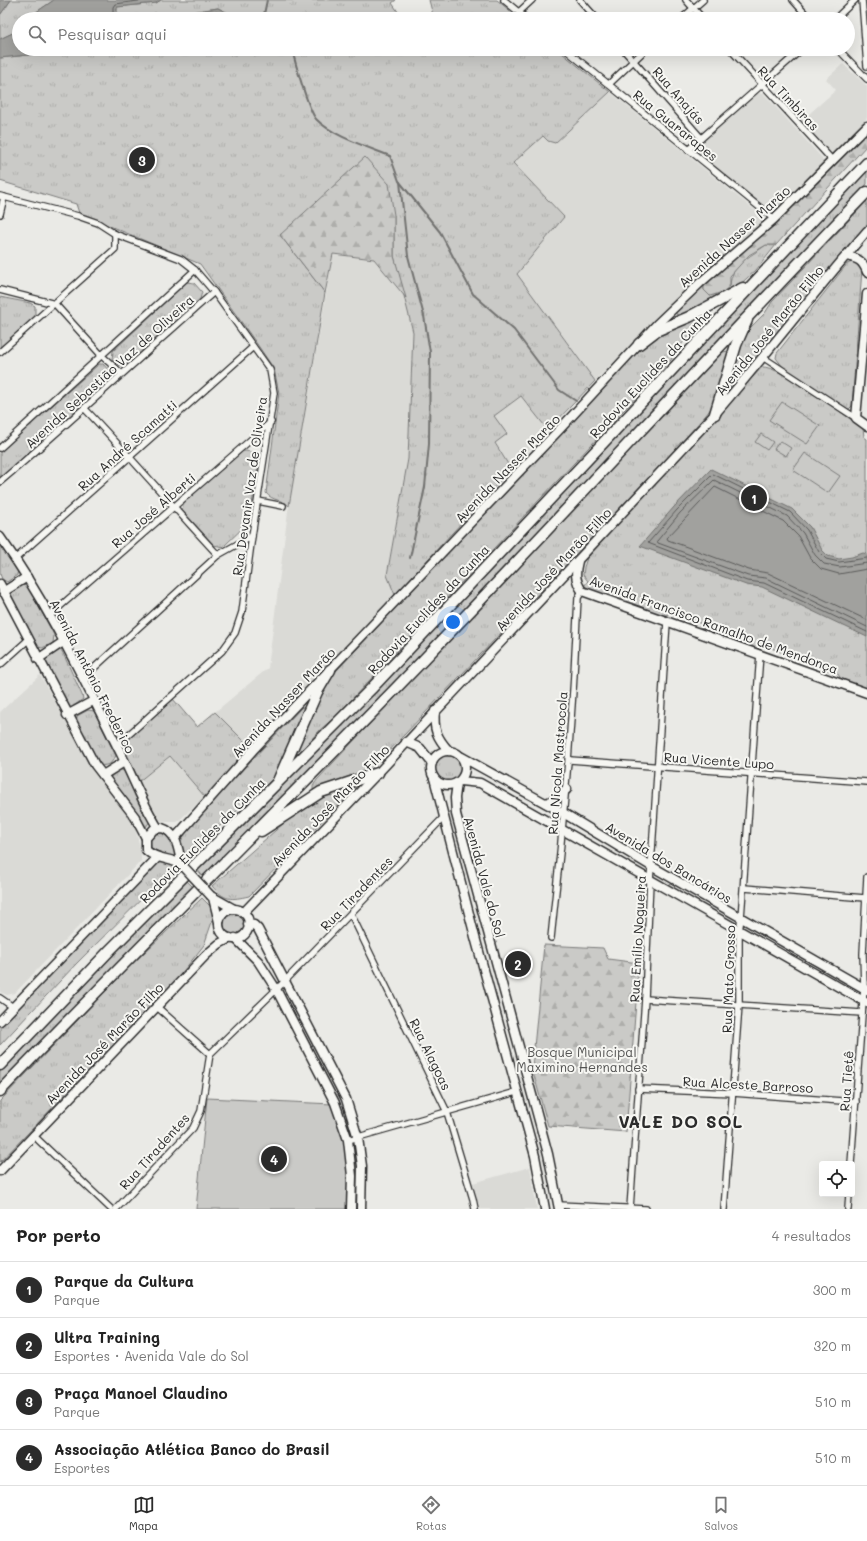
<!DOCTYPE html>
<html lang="pt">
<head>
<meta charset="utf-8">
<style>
  body { margin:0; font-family:Mali,sans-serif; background:#f2f2f2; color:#222 }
  .controls { position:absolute; right:12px; bottom:12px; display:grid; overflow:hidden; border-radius:4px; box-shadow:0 4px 16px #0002 }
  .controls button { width:36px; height:36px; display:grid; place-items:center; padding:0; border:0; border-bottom:1px solid #e0e0e0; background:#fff; color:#222; font:20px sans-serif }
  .you { position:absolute; left:453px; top:622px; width:14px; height:14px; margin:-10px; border:3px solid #fff; border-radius:50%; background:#1a73e8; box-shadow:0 0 0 6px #1a73e833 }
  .badge { display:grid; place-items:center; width:26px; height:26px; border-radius:50%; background:#2b2b2b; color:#fff; font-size:13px; font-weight:700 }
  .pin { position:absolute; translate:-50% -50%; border:2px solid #fff; box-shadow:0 1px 4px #0006 }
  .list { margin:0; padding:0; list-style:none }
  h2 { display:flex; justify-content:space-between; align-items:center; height:52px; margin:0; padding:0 16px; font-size:17px }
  h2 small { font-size:13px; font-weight:400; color:#767676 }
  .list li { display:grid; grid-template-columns:26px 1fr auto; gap:12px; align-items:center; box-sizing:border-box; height:56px; padding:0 16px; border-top:1px solid #e0e0e0 }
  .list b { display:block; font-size:15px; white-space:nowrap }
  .list p { margin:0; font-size:13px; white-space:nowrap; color:#767676 }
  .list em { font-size:13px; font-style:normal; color:#767676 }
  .icon { flex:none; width:22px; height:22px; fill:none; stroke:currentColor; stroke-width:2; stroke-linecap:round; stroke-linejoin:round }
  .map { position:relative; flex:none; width:867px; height:1209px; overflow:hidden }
  .search { position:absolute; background:#fff; box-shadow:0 4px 16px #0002; left:12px; right:12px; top:12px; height:44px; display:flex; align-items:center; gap:10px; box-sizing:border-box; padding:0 14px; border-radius:22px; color:#767676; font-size:15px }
  .sheet { height:276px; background:#fff }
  nav { display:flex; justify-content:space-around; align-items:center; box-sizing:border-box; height:56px; border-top:1px solid #e0e0e0; background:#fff; font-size:11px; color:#767676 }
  nav a { display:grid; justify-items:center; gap:2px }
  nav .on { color:#2b2b2b }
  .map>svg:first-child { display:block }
</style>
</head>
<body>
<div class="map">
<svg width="867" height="1209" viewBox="0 0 867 1209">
  <defs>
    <pattern id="grass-tufts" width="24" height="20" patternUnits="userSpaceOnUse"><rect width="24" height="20" fill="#cacac7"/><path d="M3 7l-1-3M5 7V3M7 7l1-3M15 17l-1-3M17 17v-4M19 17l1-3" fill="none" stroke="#aeaeab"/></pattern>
    <pattern id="forest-firs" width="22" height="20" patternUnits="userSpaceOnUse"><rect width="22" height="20" fill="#cacac7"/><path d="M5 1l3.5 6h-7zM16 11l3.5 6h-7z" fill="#aeaeab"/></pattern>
  </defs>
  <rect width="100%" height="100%" fill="#eaeae6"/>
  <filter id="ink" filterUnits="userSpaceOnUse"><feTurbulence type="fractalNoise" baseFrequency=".025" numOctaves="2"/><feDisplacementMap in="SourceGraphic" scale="8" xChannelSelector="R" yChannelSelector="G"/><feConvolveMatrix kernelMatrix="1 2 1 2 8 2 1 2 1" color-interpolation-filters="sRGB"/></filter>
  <g filter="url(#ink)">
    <g fill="#dadad6">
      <path d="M843 64 867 86V118L834 153 829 152 800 122 836 90 826 79Z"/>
      <path d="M610 92 763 217 764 223 671 303 595 381 517 274 564 217 513 163 543 136 555 142Z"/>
      <path d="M756 93 764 94 822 158 823 163 775 209H768L696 152V147Z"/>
      <path d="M333 254 374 259 406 298 413 332 408 459 387 575 395 595 251 748 215 712 268 668 288 511Z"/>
      <path d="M521 396 548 430 511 469 495 442 494 416Z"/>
      <path d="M40 675 92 769 101 778 134 824 141 851V861L15 993 7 995 0 992V712Z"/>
      <path d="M170 756 205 797 177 822H163L155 817 138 782Z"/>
      <path d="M530 1167 537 1209H480L473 1183Z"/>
    </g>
    <g fill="url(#grass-tufts)" stroke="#7a7a79">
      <path d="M11 0H54L26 19H19V30L0 39V15Z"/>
      <path d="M161 0H396L392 3 403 19H240L218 8 164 16 155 13 141 19H117V7L156 3Z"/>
      <path d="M429 0H497L520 19H434Z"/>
      <path d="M51 49C63 49 79 52 90 49H422L433 54 441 52 440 49H557L610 92 555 143 548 141 543 136 513 163 564 217 517 274 595 381 548 430 521 396 494 416 507 434 495 443 511 469 395 595 387 575 408 459 413 332 394 256V215L280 235 325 293 289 506C282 499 272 501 266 493L279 393 274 369 257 344 200 264 79 213 76 204 0 181V58L37 54Z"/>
      <path d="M867 169V184L555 513 457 621 204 878 197 869Z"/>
      <path d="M867 201V227L734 386 723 397 741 337 765 313 772 302Z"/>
      <path d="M766 245H776L756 270 736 288 680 316 676 314V310L704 285V290L710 296 723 292 730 286C731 264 750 257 766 245Z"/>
      <path d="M852 262 860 265 862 269 852 406 849 409H844L783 367 776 358 777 353 847 264Z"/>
      <path d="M187 282 194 283 202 292 200 299 125 366 119 365 112 359 113 351Z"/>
      <path d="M0 297 30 303 35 306V316L0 348Z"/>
      <path d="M705 313 708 314 707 318 675 351 671 360 335 717 321 729 295 757H292L323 685 650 337Z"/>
      <path d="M728 351 729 354 715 403 706 415 668 457 367 774 316 791 313 790V786L317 780 686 387 723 352Z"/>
      <path d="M99 364H103L112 374 111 379 0 478V452Z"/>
      <path d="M762 367C779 365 845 416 863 428L864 437 867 439V690L842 681 838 674 766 646 758 649 725 638 722 631 671 613 663 616 585 588 584 586 588 581 583 575 584 567 587 558Z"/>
      <path d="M243 451C251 451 255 453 259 460L250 517 248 523 223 547 214 545 182 510 184 502Z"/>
      <path d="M0 544 18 570 17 575 7 582 2 579 0 574Z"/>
      <path d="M21 584 28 587 54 635 53 643 42 648 33 645 9 596 10 591Z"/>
      <path d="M58 650 62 651 82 695 83 699 71 708 66 706 43 662 44 657Z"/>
      <path d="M173 699 197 727 215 712 251 748 205 797 170 756 138 782 124 753 128 739Z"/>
      <path d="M302 707 304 708V714L274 778 184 858C174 845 186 832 194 821Z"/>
      <path d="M88 710 94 711 116 756 110 764 102 766C91 758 75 729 77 716Z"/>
      <circle cx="448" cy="768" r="15"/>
      <path d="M119 769 124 771 143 813 150 821 146 827 144 826 110 779 112 774Z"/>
      <path d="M359 783 249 896C231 900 225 901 212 886L308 802Z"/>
      <path d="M160 830 172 839 178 861 151 848 149 845 150 835Z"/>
      <path d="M162 861 169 862 174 867 76 964 0 1045V1024L154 866Z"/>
      <path d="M186 880 193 887 0 1085V1069L113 951Z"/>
      <path d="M202 898 214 910V916L204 945 177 979 0 1162V1101L127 969Z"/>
      <circle cx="233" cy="924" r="13"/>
    </g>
    <g fill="url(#forest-firs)" stroke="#7a7a79">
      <path d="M867 133V145L776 245H766L749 255 730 276V286L723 292 710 296 704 290V285L782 217Z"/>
      <path d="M365 157 389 184 394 215V256L406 298 374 259 333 254 325 293 280 235Z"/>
      <path d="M544 945 603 948 608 959 639 963 626 1132 548 1126 532 1068Z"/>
    </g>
    <g fill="#cacac7" stroke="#7a7a79">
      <path d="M782 402 820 426 807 444 769 420Z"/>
      <path d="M761 434 773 442 767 450 755 442Z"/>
      <path d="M780 441 791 448 786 456 774 449Z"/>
      <path d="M805 453 840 476 828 493 793 470Z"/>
      <path d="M207 1098 332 1104 345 1142 349 1176 350 1209H196Z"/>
    </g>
    <g fill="#a1a19e" stroke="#727270">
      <path d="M0 0H11L0 15Z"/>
      <path d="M54 0H161L156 3 117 7 116 19H26Z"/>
      <path d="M218 8 240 19H141L155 13 164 16Z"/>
      <path d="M19 30V49H51L37 54 0 58V39Z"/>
      <path d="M711 469 792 509 810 527 822 550 828 556 839 559 852 557 863 553 867 554V637L762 587 746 585 640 546 674 507Z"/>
    </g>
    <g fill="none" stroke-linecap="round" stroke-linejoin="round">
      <g stroke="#5a5a59" stroke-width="1">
        <path d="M113 19V7L115 4 146 0"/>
        <path d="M169 19 217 12 232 19"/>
        <path d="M867 558 839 562 826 559 819 552 807 530 790 512 713 474 677 510 648 543 747 581 764 583 867 632"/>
        <path d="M867 563 840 567 824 564 815 555 803 533 787 516 714 480 680 513 657 541 658 543 748 576 766 578 867 627"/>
        <path d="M867 569 839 574 821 569 810 558 798 536 783 521 715 487 667 538 668 540 749 570 768 573 867 620"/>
      </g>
      <g stroke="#727270" stroke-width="2">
        <path d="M263 19 267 0"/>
        <path d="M292 49C295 62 308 109 316 119 332 136 368 147 390 156L399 181 440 232 473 294 514 330 559 390 576 401"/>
        <path d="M400 182 408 256 424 316 430 352 429 444 425 487 410 558"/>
      </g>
      <defs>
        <g id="street">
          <path d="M504 0 527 19"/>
          <path d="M580 0 597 19"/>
          <path d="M686 0 703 19"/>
          <path d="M793 0 810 19"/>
          <path d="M862 0 867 66"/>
          <path d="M519 12 532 0"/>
          <path d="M681 19 703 0"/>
          <path d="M835 19 855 0"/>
          <path d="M565 49 774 219"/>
          <path d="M623 49 701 138"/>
          <path d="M730 49 833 161"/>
          <path d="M838 49 867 79"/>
          <path d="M609 84 646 49"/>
          <path d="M688 150 802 49"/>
          <path d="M0 196 78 216 98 223 115 234 181 259 195 270 214 292 270 370 274 393 252 536 242 612 235 633 222 651 117 745"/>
          <path d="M0 214 4 197"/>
          <path d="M0 290 55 304 102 356 121 373"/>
          <path d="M0 352 115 249V234"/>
          <path d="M764 358 856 418"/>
          <path d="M85 409C131 457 173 507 218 555"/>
          <path d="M0 448 195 270"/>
          <path d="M0 482C73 420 142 355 214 292"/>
          <path d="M258 501 283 506"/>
          <path d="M15 559 253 347"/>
          <path d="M49 616 271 422"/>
          <path d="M0 665 28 640"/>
          <path d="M83 678 218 555 252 536"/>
          <path d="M570 760 867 782"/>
          <path d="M744 888 865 898"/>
          <path d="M351 914 447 1112 473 1199 475 1209"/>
          <path d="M551 938C564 825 573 712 578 598L582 591"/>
          <path d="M0 998 13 1007"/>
          <path d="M645 999 862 1013"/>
          <path d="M156 1006 210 1054"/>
          <path d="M638 1089 733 1093 856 1102"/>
          <path d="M33 1135 111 1209"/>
          <path d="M348 1140 516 1092"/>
          <path d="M851 1164 864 988 863 954 867 877"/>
          <path d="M558 1205 646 1209"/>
          <path d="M630 1208 645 999 650 881 667 622"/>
          <path d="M116 1209 193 1128 201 1111 210 1054 284 982 443 818"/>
          <path d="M724 1209 739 1005V931L741 918 760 654"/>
          <path d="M848 1209 849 1194"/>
        </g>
        <g id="secondary">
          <path d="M846 256C858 258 863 261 867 272"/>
          <path d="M867 294 856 418 867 426"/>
          <path d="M0 537C46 601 81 674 116 744 131 772 141 801 158 828"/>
          <path d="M578 561C575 573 575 581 582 591L867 693"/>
          <path d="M0 584 95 765 135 817 146 838"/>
          <path d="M3 592 27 577"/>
          <path d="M38 659 63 642"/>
          <path d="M435 711C433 729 437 738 449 751"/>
          <path d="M67 715 93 701"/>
          <path d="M406 742 420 748 432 763"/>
          <circle cx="448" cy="768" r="17"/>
          <path d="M462 757 565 814 651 866 867 990"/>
          <path d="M103 775 124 762"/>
          <path d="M434 778 475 937 535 1156 545 1209"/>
          <path d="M460 781 480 783 867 1003"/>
          <path d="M457 783 455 798 456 814 548 1154 559 1209"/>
          <path d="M546 803 558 798 567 789"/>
          <path d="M175 838 253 750 559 430 657 324 700 283 774 219 867 126"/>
          <path d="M182 865C178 851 178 833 162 828L154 829 146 838V850C157 861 174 857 184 867"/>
          <path d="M211 896 234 909"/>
          <path d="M213 898 219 922"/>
          <circle cx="234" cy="924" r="15"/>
          <path d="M243 913 378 773 715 414C767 354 815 291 867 231"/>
          <path d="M248 924 254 925 258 929 346 1099 358 1138 362 1166 361 1209"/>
          <path d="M235 938 258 961 276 989 335 1103 348 1140 352 1176 351 1209"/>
          <path d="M0 1021 157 858"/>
          <path d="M0 1171 206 955 219 944 230 938"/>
        </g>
        <g id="highway">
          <path d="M639 344 656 331 689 317 743 288"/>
          <path d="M715 414 736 345 747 320"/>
          <path d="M278 781 317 692 330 670"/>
          <path d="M261 831 321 792 378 773"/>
          <path d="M0 1065 110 950 371 689 867 163"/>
          <path d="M0 1091C142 943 289 800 431 652 577 500 720 344 867 192"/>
        </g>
      </defs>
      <use href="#street" stroke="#2b2b2b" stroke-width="8"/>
      <use href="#secondary" stroke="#2b2b2b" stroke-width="11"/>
      <use href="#highway" stroke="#2b2b2b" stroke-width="13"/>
      <use href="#street" stroke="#f6f6f2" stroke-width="5.5"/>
      <use href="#secondary" stroke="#f6f6f2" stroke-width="8"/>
      <use href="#highway" stroke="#f6f6f2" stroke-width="10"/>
      <defs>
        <path id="secondary-bridge" d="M184 867 211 896"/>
      </defs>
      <use href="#secondary-bridge" stroke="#2b2b2b" stroke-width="11" stroke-linecap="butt"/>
      <use href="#secondary-bridge" stroke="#f6f6f2" stroke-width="8"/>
    </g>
  </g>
  <g text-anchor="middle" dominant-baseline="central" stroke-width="4" stroke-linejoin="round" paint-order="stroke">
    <g font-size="13" fill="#2b2b2b" stroke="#f6f6f2">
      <text transform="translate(679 95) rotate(49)">Rua Anajás</text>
      <text transform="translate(789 98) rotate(47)">Rua Timbiras</text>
      <text transform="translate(676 125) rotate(39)">Rua Guararapes</text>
      <text transform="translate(734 236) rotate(-42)">Avenida Nasser Marão</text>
      <text transform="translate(769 330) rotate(-51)">Avenida José Marão Filho</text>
      <text transform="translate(109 371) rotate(-42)">Avenida Sebastião Vaz de Oliveira</text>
      <text transform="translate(650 373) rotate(-47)">Rodovia Euclides da Cunha</text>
      <text transform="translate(127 445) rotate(-42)">Rua André Scamatti</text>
      <text transform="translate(507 468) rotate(-46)">Avenida Nasser Marão</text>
      <text transform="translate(249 486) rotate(-82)">Rua Devanir Vaz de Oliveira</text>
      <text transform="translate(153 510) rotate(-41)">Rua José Alberti</text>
      <text transform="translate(553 569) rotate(-47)">Avenida José Marão Filho</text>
      <text transform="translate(428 609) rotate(-47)">Rodovia Euclides da Cunha</text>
      <text transform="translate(714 624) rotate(20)">Avenida Francisco Ramalho de Mendonça</text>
      <text transform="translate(93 676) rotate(63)">Avenida Antônio Frederico</text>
      <text transform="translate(283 702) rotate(-47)">Avenida Nasser Marão</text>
      <text transform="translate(719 760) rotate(4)">Rua Vicente Lupo</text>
      <text transform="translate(557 763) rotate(-86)">Rua Nicola Mastrocola</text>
      <text transform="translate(330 805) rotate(-46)">Avenida José Marão Filho</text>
      <text transform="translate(202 840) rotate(-45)">Rodovia Euclides da Cunha</text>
      <text transform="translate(669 862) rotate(31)">Avenida dos Bancários</text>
      <text transform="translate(485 877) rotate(75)">Avenida Vale do Sol</text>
      <text transform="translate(356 893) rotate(-46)">Rua Tiradentes</text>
      <text transform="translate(637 939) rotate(-87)">Rua Emílio Nogueira</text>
      <text transform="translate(728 979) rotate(-88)">Rua Mato Grosso</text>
      <text transform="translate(104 1043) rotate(-46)">Avenida José Marão Filho</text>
      <text transform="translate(431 1054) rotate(64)">Rua Alagoas</text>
      <text transform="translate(846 1081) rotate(-86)">Rua Tietê</text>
      <text transform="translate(748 1084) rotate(3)">Rua Alceste Barroso</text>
      <text transform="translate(154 1151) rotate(-48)">Rua Tiradentes</text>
    </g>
    <g font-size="13" fill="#535352" stroke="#f6f6f2">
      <text x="582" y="1051">Bosque Municipal<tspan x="582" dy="15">Maximino Hernandes</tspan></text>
    </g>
    <g font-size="17" font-weight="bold" letter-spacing="1" fill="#2b2b2b" stroke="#f6f6f2">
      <text x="681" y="1121">VALE DO SOL</text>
    </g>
  </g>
</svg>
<div class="controls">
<button><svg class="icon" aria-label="locate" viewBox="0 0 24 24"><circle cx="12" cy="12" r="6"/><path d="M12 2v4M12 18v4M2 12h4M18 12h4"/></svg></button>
</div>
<div class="you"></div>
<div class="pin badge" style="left:754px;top:498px">1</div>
<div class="pin badge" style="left:518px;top:964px">2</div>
<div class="pin badge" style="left:142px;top:160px">3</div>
<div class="pin badge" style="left:274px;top:1159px">4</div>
<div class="search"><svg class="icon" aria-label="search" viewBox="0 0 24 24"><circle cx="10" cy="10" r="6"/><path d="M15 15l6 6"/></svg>Pesquisar aqui</div>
</div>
<section class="sheet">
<h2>Por perto<small>4 resultados</small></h2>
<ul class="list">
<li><span class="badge">1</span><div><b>Parque da Cultura</b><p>Parque</p></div><em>300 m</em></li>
<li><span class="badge">2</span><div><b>Ultra Training</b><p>Esportes · Avenida Vale do Sol</p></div><em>320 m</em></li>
<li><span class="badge">3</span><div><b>Praça Manoel Claudino</b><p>Parque</p></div><em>510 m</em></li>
<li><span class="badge">4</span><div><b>Associação Atlética Banco do Brasil</b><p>Esportes</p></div><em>510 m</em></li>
</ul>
</section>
<nav>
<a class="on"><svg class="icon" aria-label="map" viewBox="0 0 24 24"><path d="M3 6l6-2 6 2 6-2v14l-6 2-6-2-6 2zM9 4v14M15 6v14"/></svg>Mapa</a>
<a><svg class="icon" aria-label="directions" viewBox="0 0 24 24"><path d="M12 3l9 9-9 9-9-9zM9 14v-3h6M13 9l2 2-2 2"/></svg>Rotas</a>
<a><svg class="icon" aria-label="saved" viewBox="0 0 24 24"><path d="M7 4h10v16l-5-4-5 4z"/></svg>Salvos</a>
</nav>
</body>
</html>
